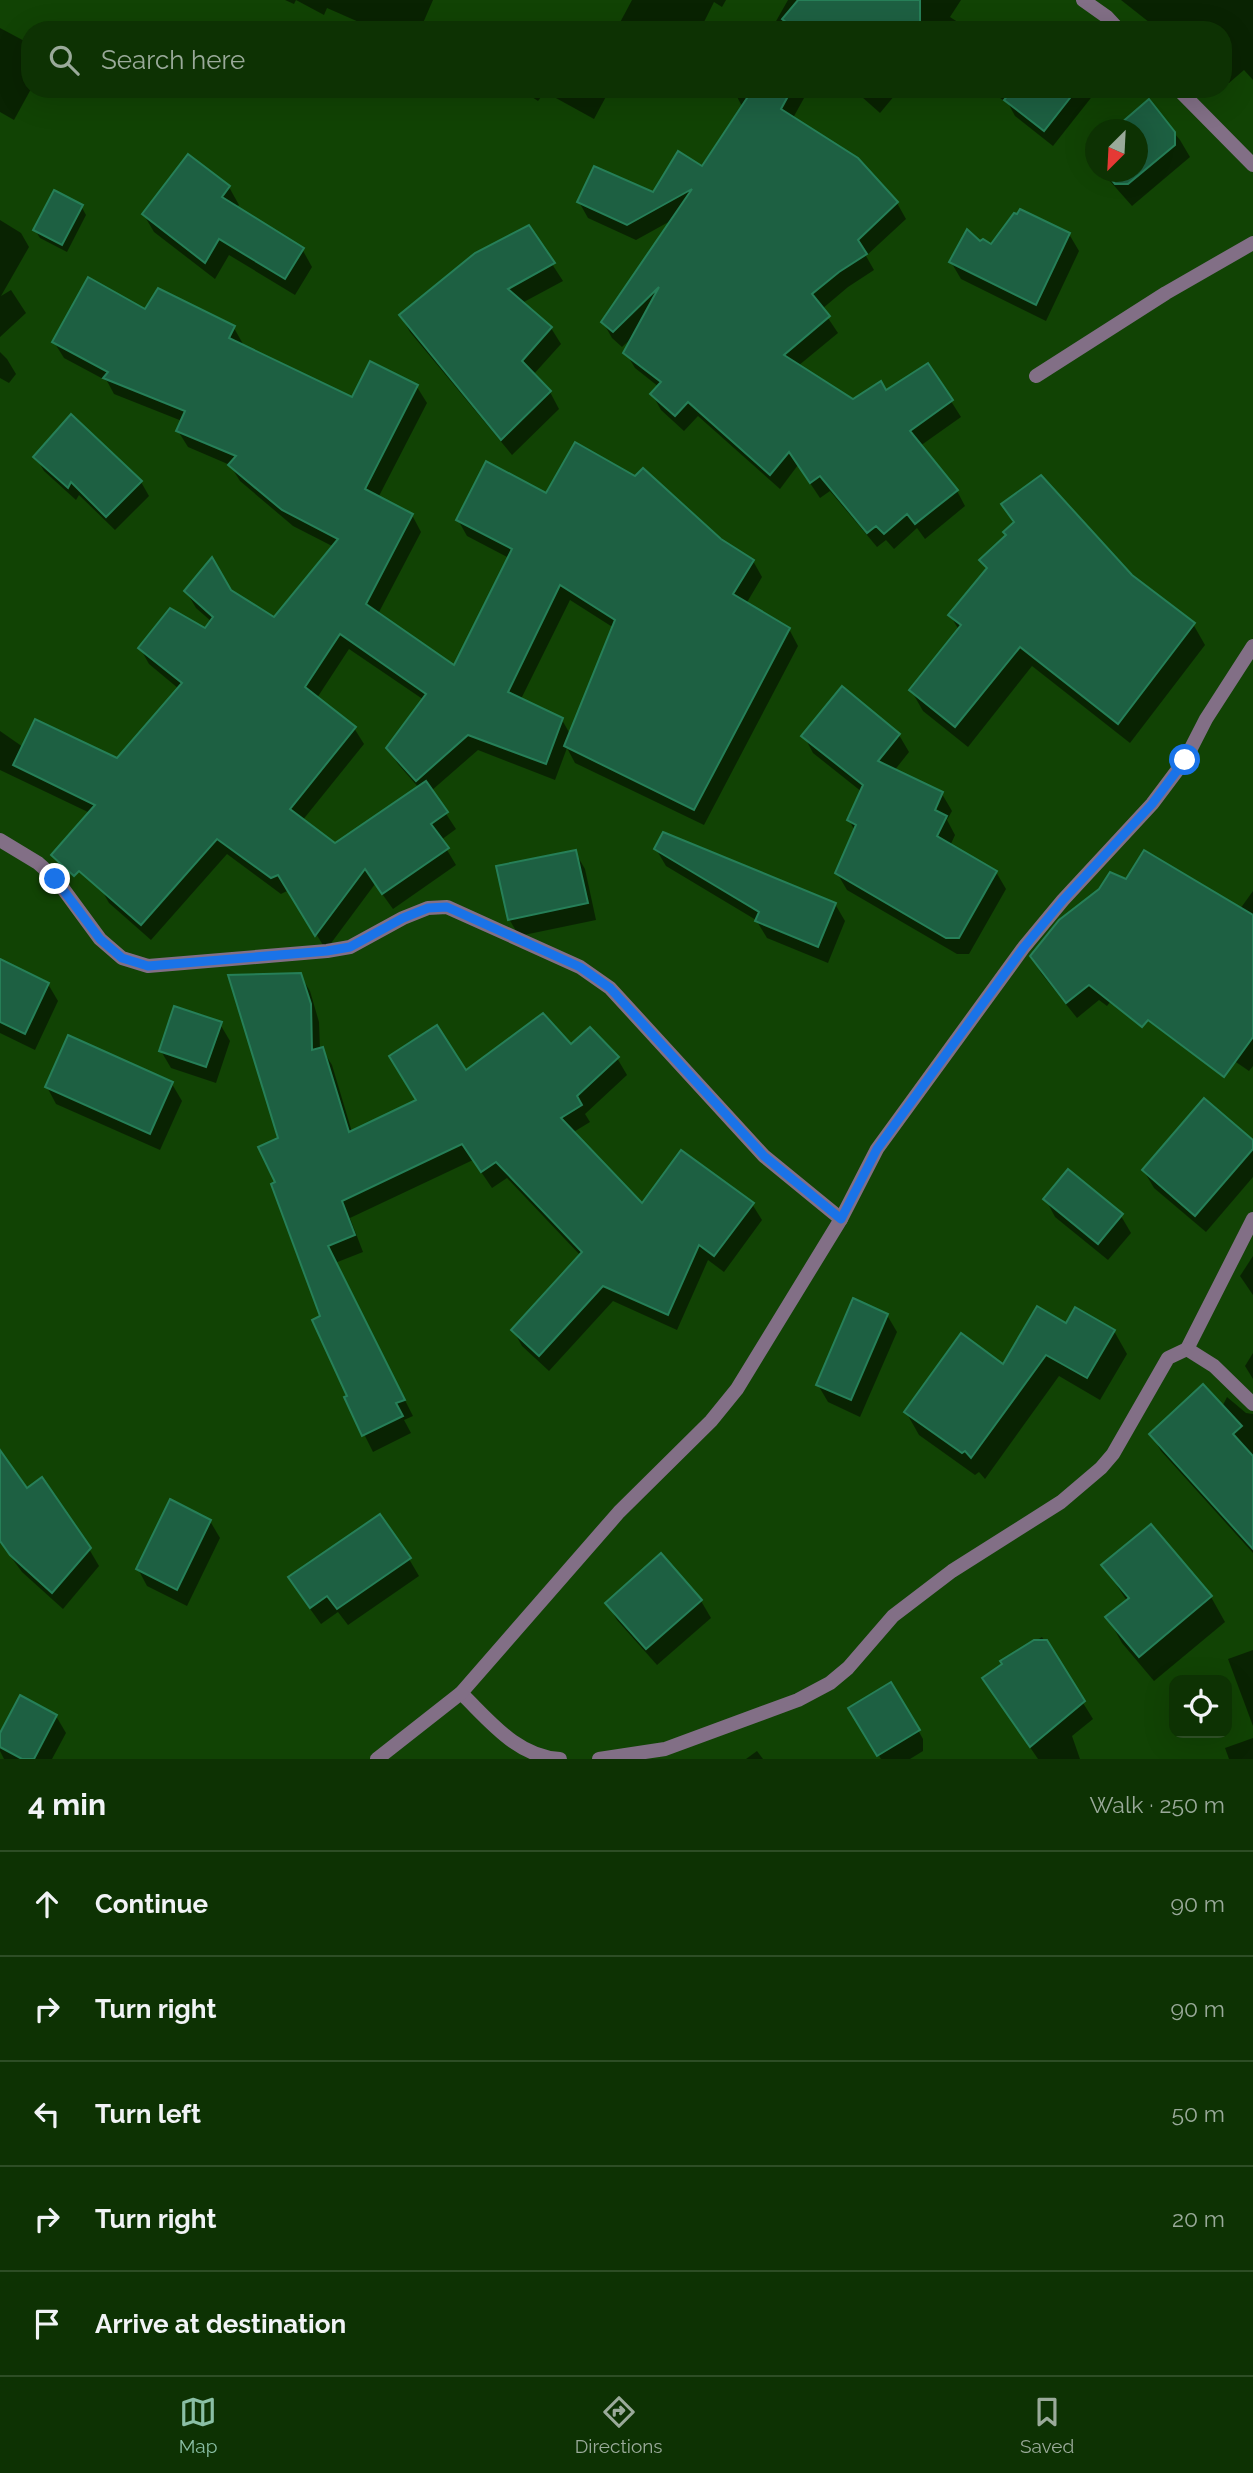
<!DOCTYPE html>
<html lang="en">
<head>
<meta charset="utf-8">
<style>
  body { margin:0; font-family:Raleway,sans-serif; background:#163a0d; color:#f1f3f6 }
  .controls { position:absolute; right:21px; bottom:21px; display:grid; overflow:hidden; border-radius:14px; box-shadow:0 7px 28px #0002 }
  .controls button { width:63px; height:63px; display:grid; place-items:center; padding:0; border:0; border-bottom:2px solid #2d4d25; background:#0d3203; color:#f1f3f6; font:35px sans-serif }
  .compass { position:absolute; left:1085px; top:119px; width:63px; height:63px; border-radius:50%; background:#0d3203; box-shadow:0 7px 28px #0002; rotate:204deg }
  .stop { position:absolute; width:21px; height:21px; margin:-16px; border:5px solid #1a73e8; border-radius:50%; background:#fff }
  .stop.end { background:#1a73e8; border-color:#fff; box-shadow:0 2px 7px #0008 }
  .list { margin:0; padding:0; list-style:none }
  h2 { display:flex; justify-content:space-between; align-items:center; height:91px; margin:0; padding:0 28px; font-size:30px }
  h2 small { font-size:23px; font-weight:400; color:#9aaa9a }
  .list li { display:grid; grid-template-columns:46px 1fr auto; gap:21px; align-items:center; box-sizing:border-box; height:105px; padding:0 28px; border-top:2px solid #2d4d25 }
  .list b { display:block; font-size:26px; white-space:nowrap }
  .list em { font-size:23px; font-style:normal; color:#9aaa9a }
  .icon { flex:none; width:38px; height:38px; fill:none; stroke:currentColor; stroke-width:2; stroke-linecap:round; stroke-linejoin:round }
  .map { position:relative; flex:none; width:1253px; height:1759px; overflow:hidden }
  .search { position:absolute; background:#0d3203; box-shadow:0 7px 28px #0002; left:21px; right:21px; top:21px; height:77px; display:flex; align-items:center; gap:18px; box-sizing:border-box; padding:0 24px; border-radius:28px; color:#9aaa9a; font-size:26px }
  .sheet { height:616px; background:#0d3203 }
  nav { display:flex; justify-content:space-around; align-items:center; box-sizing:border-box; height:98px; border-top:2px solid #2d4d25; background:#0d3203; font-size:19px; color:#9aaa9a }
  nav a { display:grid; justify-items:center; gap:4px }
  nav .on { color:#8abfa5 }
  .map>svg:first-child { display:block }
</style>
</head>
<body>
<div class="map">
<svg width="1253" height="1759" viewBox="0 0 1253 1759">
  <rect width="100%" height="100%" fill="#114304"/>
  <g fill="#0007" fill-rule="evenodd">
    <path d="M285 0H433L420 30H377L327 8 324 15 296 0 294 4Z"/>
    <path d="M632 0H726L722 7 714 2 700 30H616Z"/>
    <path d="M788 0H961L950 17 970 30H771Z"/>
    <path d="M1121 0H1253V80L1244 70 1229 83 1223 79V30H1172L1166 22 1159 30Z"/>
    <path d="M0 28 30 44 31 89 14 120 0 112Z"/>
    <path d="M520 89H610L594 119 545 92 538 101Z"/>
    <path d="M737 89H809L793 118 856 159 897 203 906 219 866 256 874 270 848 287 822 309 838 333 798 366 853 401 886 392 928 365 961 417 920 446 957 491 965 506 925 539 917 528 894 549 886 540 877 547 830 491 820 498 798 465 780 489 698 416 684 431 661 410 652 394 659 387 635 368 626 353 634 336 622 347 612 338 603 322 674 219 636 240 588 218 579 202 653 195 703 168 743 108 735 93Z"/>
    <path d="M853 89H900L880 113Z"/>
    <path d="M986 89H1098L1053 146 1015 116 1008 103Z"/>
    <path d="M1148 102 1180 140 1190 157 1132 206 1102 172H1138V130Z"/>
    <path d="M1096 146V161L1090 151Z"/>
    <path d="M229 187 239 205 236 208 302 249 312 267 295 295 229 255 215 279 154 232 144 215Z"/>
    <path d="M81 206 86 215 67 252 40 238 35 230Z"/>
    <path d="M0 220 21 233 29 247 1 296 11 290 26 313 0 337Z"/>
    <path d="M528 227 563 281 522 303 551 328 561 344 533 375 550 392 559 409 512 455 410 332 401 316Z"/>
    <path d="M1069 234 1079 251 1046 321 961 279 951 262 980 244 991 246Z"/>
    <path d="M146 311 234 328 243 344 242 346 352 399 371 363 417 387 427 403 378 498 412 515 421 532 378 614 455 667 509 558 467 536 458 520 547 495 720 541 753 561 762 577 746 604 789 629 798 646 704 825 575 763 567 748 555 780 478 750 431 791 456 829 441 840 456 865 393 909 375 884 326 950 289 890 281 894 227 854 151 940 109 903 100 887 90 813 0 770V731L23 747 117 761 179 689 149 664 140 648 206 630 212 622 196 608 186 591H230L274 619 334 547 293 526 240 481 230 465 188 447 178 431 182 421 114 394 107 381 64 358 54 342ZM570 600 614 628 570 734 562 720 521 699ZM349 649 424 700 388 748 398 764 419 788 335 845 302 821 364 744 354 728 317 698Z"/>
    <path d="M0 352 7 359 16 374 9 383 0 378Z"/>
    <path d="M71 416 141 482 149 496 115 530 79 495 76 500 44 471 36 457Z"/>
    <path d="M1003 505 1131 577 1193 624 1205 645 1130 743 1032 666 968 747 923 711 911 690 959 630 950 615 987 570 981 561 1008 536 1014 524Z"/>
    <path d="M899 735 909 752 894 771 942 794 952 811 947 820 955 835 950 846 996 872 1006 889 969 954H957L847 890 837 873 855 831 849 820 862 792 813 753 804 736Z"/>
    <path d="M656 849 835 904 845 921 828 963 767 938 756 920 666 866Z"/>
    <path d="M575 852 585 869 596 920 519 936 509 919Z"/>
    <path d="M1126 882 1240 909 1253 891V1066L1249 1071 1124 985 1107 1006 1099 1000 1077 1018 1041 973 1032 956Z"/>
    <path d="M0 961 48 984 58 1001 35 1050 0 1033Z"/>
    <path d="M300 975 310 991 319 1022 320 1049H322L332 1065 352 1132 418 1101 465 1072 571 1047 617 1058 627 1075 585 1114 590 1122 572 1133 642 1205 752 1204 762 1220 724 1272 708 1260 677 1330 613 1301 549 1371 522 1346 513 1330 581 1256 507 1178 492 1188 473 1160 350 1218 363 1252 335 1263 413 1416 404 1420 411 1433 373 1452 346 1398 349 1397 278 1183 280 1139Z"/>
    <path d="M220 1024 230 1041 216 1083 171 1068 161 1051Z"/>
    <path d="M172 1084 182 1101 160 1150 56 1104 47 1087Z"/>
    <path d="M1253 1142V1177L1206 1232 1154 1188 1144 1171Z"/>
    <path d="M1046 1200 1121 1216 1131 1233 1108 1260 1055 1217Z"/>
    <path d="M1253 1256V1295L1240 1276Z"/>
    <path d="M887 1315 897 1332 860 1417 828 1402 818 1385Z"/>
    <path d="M1066 1326 1114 1331 1127 1354 1100 1400 1059 1376 985 1479 979 1472 975 1475 919 1435 906 1412 1004 1366Z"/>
    <path d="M1253 1353V1379L1245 1366Z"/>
    <path d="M1227 1397 1246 1413 1253 1414V1553L1161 1451 1151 1434 1222 1407Z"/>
    <path d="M0 1477 26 1490 89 1549 99 1566 63 1609 22 1572 0 1542Z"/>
    <path d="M210 1521 220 1538 187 1606 147 1586 138 1569Z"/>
    <path d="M409 1559 419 1576 348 1625 338 1612 321 1624 300 1595Z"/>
    <path d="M1104 1566 1211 1597 1225 1622 1154 1681 1122 1643 1108 1618 1127 1601Z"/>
    <path d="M701 1601 711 1618 657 1665 617 1620 607 1603Z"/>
    <path d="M1042 1637 1093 1719 1072 1736 1080 1759H1038L984 1679 1004 1665 1002 1661Z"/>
    <path d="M1253 1650V1726L1228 1659Z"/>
    <path d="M851 1709 913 1721 923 1739V1751L910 1759H881Z"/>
    <path d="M56 1716 66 1733 52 1759H4L0 1751V1736Z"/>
    <path d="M1253 1738V1759H1229L1225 1748Z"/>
    <path d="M757 1751 763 1759H746Z"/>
  </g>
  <g fill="#1d6042" stroke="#267f58" stroke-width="2">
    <path d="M798 0H920V30H796L782 19Z"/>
    <path d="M753 89H792L781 109 858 158 898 202 858 240 867 254 839 272 812 294 830 316 784 355 853 399 881 381 886 390 928 363 953 400 910 431 958 490 915 524 907 514 884 534 876 526 867 533 820 476 810 483 789 452 770 475 688 402 675 416 650 394 661 382 623 353 659 287 613 332 601 322 692 189 627 225 577 202 594 166 653 192 678 151 702 166Z"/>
    <path d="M1013 89H1077L1044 131 1004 100Z"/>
    <path d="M1149 99 1175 132V145L1128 184H1115L1105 172H1138V130H1113Z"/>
    <path d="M188 154 230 186 222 197 304 248 285 279 219 239 205 263 142 214Z"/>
    <path d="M54 190 83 205 62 245 33 230Z"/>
    <path d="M1020 209 1070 233 1036 305 949 262 967 229 980 241 983 239 991 244 1014 213 1017 214Z"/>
    <path d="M529 225 555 263 508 289 552 327 522 361 551 391 501 440 399 315 475 253Z"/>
    <path d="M88 277 145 309 158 288 235 326 229 338 352 397 370 361 418 385 365 489 413 514 366 604 454 665 512 549 456 520 486 461 546 493 575 442 635 476 643 468 721 539 754 560 733 594 790 628 694 810 564 746 615 620 560 585 508 692 563 718 546 764 468 735 416 781 386 748 426 694 340 634 305 687 356 727 290 809 335 843 426 781 448 812 431 824 449 848 382 894 365 869 315 936 278 875 271 878 217 839 141 925 79 871 74 876 51 855 95 805 13 765 35 719 117 758 182 683 138 648 170 608 205 628 213 617 184 591 212 557 231 590 274 617 338 539 282 510 228 465 236 456 176 431 185 411 103 378 108 372 52 342Z"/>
    <path d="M71 414 142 481 106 517 71 482 68 488 33 457Z"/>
    <path d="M1041 475 1132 575 1195 623 1118 724 1020 647 955 727 909 690 961 625 948 615 987 568 979 560 1006 535 1003 532 1014 522 1001 504Z"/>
    <path d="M842 686 900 734 878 761 943 792 935 810 947 816 937 836 997 871 959 938H946L835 873 856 825 847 820 863 785 801 736Z"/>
    <path d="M663 832 836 903 818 947 755 921 759 912 654 849Z"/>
    <path d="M576 850 588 903 508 920 496 866Z"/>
    <path d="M1144 850 1253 915V1037L1224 1077 1148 1020 1142 1027 1089 985 1066 1003 1030 956 1059 920 1099 889 1110 872 1126 879Z"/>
    <path d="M0 959 49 983 25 1034 0 1022Z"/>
    <path d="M301 973 311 1004 312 1050 323 1047 349 1132 416 1100 389 1056 437 1025 466 1070 543 1013 571 1044 590 1027 619 1057 577 1096 582 1105 561 1118 642 1203 681 1150 754 1203 714 1256 699 1245 668 1315 603 1286 539 1356 511 1330 582 1252 496 1162 481 1172 462 1144 342 1201 355 1235 328 1246 405 1400 396 1403 403 1416 362 1436 344 1397 347 1396 312 1320 320 1316 271 1184 275 1182 258 1147 278 1138 228 975Z"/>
    <path d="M174 1006 222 1022 206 1067 159 1051Z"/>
    <path d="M68 1035 173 1082 150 1134 45 1087Z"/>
    <path d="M1204 1098 1253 1140V1149L1195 1216 1142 1170Z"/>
    <path d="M1068 1169 1123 1214 1098 1244 1043 1199Z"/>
    <path d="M853 1298 888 1314 851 1400 816 1385Z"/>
    <path d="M1037 1306 1066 1323 1075 1307 1115 1330 1087 1378 1046 1355 971 1458 965 1451 962 1453 904 1412 961 1333 1003 1364Z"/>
    <path d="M1203 1384 1242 1426 1233 1434 1253 1456V1549L1149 1434Z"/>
    <path d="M0 1450 27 1488 42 1477 91 1548 52 1593 10 1555 0 1541Z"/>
    <path d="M170 1499 211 1520 177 1590 136 1569Z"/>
    <path d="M380 1514 411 1558 337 1609 327 1596 310 1608 288 1577Z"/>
    <path d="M1151 1524 1212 1596 1139 1657 1105 1617 1129 1598 1101 1565Z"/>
    <path d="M661 1553 702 1600 646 1649 605 1603Z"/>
    <path d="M1034 1640H1047L1085 1701 1030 1747 982 1678 1002 1664 1000 1661Z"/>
    <path d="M891 1682 920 1730 877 1756 848 1708Z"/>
    <path d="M20 1695 57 1715 34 1759H22L0 1747V1733Z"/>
  </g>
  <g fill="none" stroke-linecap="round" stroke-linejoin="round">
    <g stroke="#826f86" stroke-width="14">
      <path d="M1083 0 1107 17 1119 30"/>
      <path d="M1178 89 1253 165"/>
      <path d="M1036 376 1166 293 1253 243"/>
      <path d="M0 840 38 863 56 879 100 939 122 958 148 966 327 951 350 947 403 918 428 908 447 907 580 967 610 988 764 1156 841 1219"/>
      <path d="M1187 1349 1253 1219"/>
      <path d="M461 1693C489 1720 517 1757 560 1759"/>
      <path d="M377 1759 461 1693 619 1512 711 1421 737 1389 841 1219 877 1149 1024 947 1063 900 1152 804 1185 760 1206 719 1253 646"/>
      <path d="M599 1759 665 1749 798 1700 830 1683 848 1668 893 1616 952 1571 1061 1502 1101 1468 1113 1454 1168 1358 1187 1349 1214 1366 1253 1404"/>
    </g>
  </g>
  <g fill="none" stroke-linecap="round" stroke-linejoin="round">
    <path stroke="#1a73e8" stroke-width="9" d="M55 879 100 939 122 958 148 966 327 951 350 947 403 918 428 908 447 907 580 967 610 988 764 1156 841 1219 877 1149 1024 947 1063 900 1152 804 1185 760"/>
  </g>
</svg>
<div class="controls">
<button><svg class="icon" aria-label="locate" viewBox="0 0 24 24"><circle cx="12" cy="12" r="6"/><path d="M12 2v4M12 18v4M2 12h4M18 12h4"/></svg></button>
</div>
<svg class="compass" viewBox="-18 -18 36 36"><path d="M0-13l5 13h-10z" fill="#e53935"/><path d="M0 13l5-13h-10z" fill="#9aaa9a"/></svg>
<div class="stop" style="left:1185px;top:760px"></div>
<div class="stop end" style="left:55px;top:879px"></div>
<div class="search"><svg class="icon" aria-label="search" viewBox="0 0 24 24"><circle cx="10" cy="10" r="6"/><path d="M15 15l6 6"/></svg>Search here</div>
</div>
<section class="sheet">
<h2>4 min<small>Walk · 250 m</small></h2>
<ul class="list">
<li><svg class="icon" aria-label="ahead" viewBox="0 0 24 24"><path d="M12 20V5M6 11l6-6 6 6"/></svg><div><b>Continue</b></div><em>90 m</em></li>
<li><svg class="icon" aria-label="right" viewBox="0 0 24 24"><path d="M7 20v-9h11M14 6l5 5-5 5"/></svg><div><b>Turn right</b></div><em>90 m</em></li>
<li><svg class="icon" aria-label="left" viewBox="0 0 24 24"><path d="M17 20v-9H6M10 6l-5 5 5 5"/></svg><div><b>Turn left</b></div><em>50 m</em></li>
<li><svg class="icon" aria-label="right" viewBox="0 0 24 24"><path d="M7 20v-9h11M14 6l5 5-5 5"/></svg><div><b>Turn right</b></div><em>20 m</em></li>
<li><svg class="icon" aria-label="arrive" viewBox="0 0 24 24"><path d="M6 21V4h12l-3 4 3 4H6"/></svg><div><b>Arrive at destination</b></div></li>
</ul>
</section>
<nav>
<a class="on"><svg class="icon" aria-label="map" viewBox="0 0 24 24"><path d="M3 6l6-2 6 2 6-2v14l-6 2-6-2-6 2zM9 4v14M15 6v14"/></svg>Map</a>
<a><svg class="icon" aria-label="directions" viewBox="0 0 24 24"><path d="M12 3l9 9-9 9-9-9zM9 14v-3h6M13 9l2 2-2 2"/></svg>Directions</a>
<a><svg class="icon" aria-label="saved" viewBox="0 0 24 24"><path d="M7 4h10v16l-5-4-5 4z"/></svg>Saved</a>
</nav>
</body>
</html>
